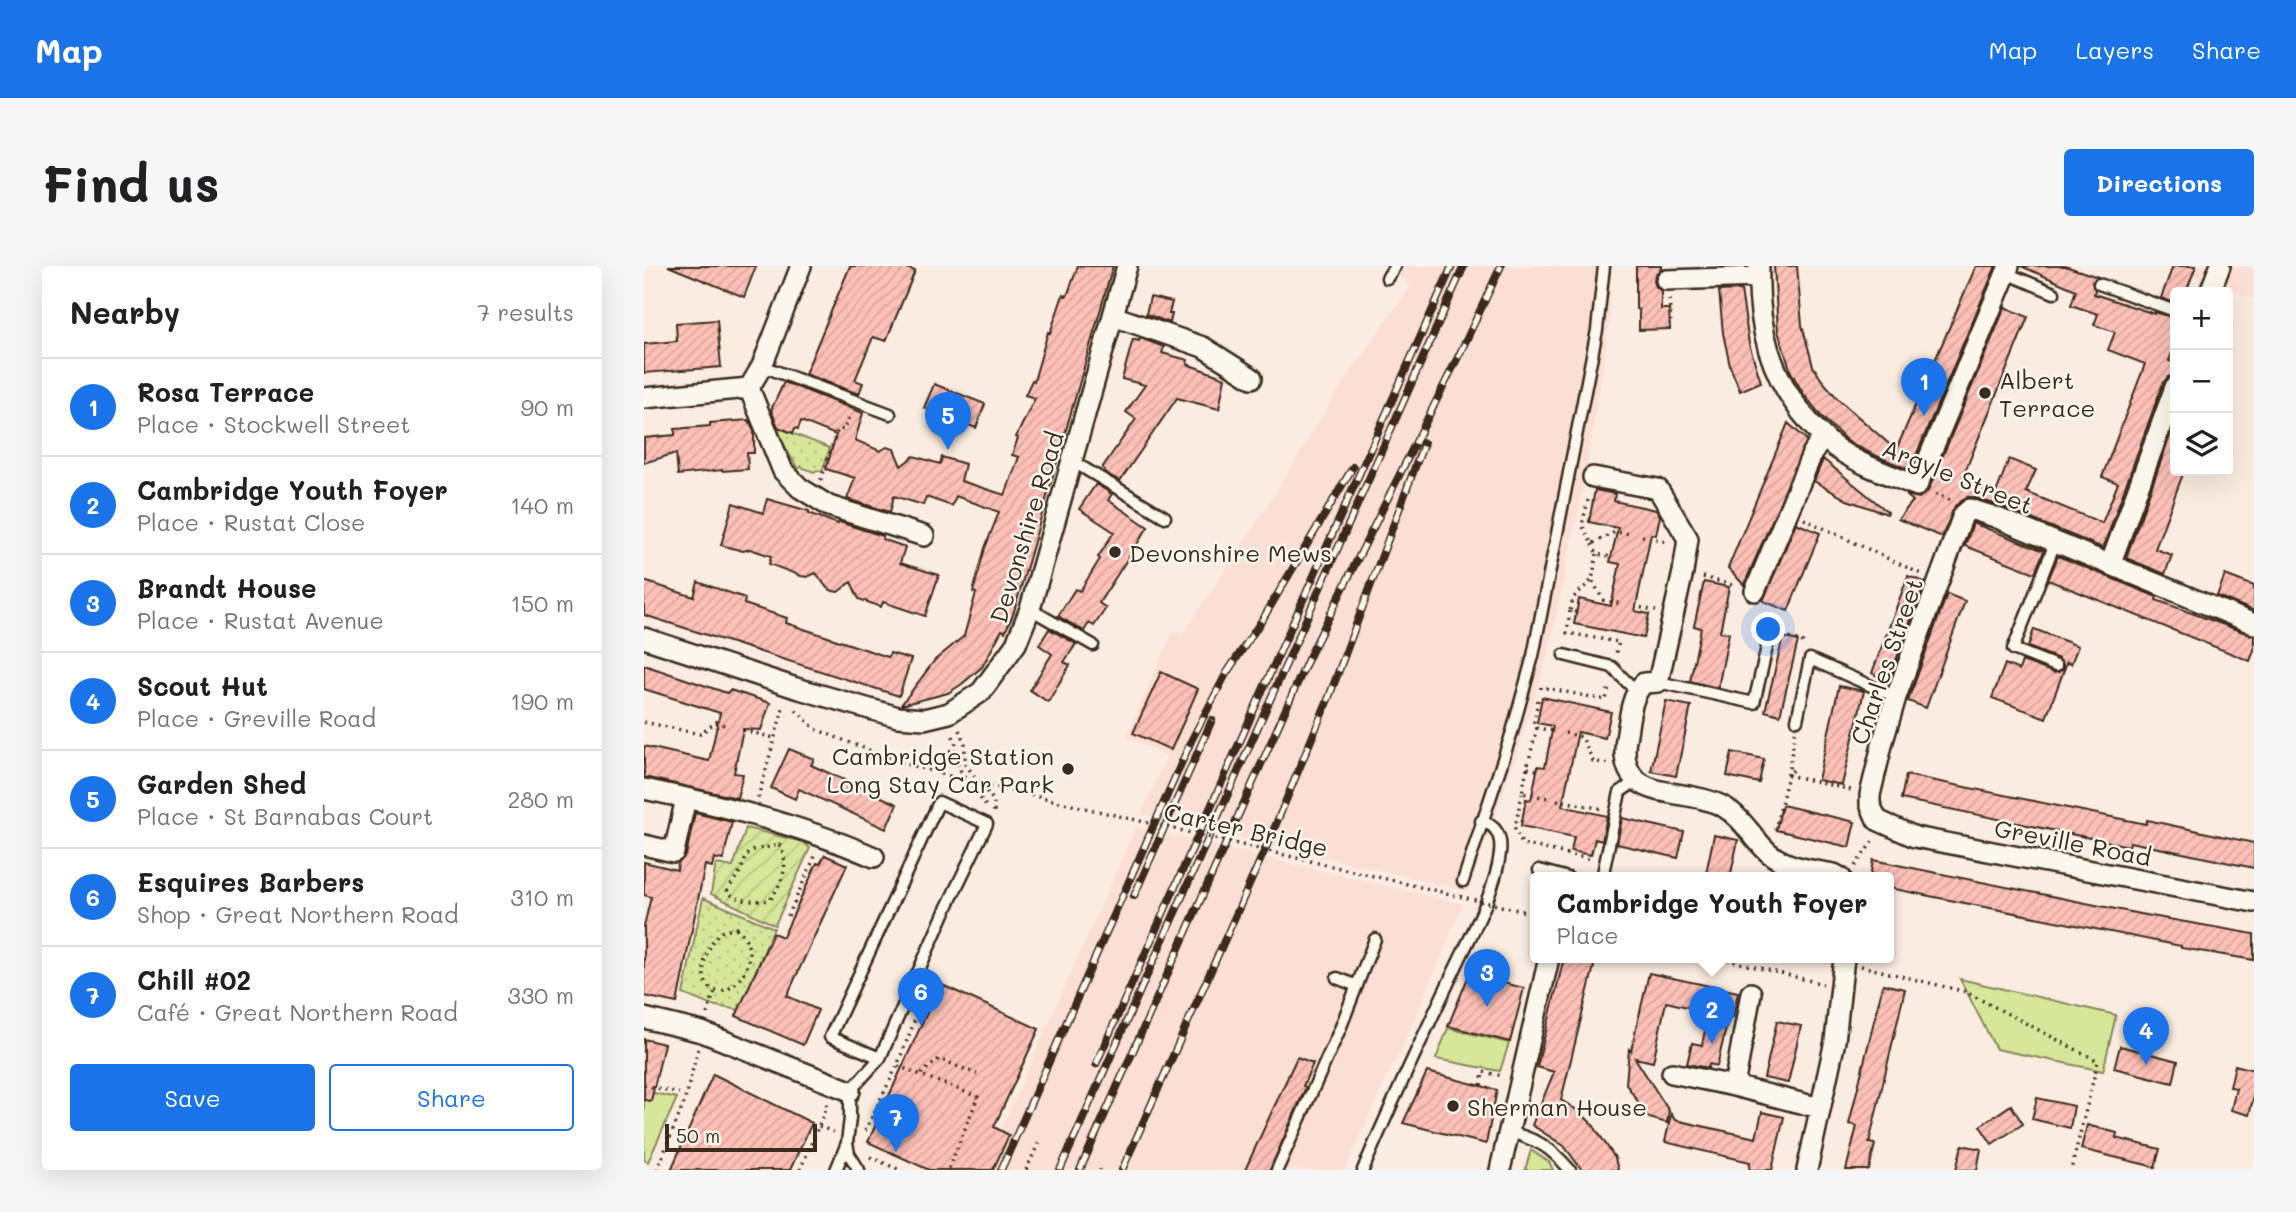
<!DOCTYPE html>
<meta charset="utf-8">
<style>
body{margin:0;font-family:Mali,sans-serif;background:#f6f6f6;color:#202124}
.controls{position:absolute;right:21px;top:21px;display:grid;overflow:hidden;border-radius:7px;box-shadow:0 7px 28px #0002}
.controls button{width:63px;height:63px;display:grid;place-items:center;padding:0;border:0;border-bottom:2px solid #e0e0e0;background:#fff;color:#202124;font:35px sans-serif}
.scale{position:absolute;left:21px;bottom:18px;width:152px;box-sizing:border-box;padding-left:7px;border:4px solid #3b2a1e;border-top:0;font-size:19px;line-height:24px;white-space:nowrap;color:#3b2a1e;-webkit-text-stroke:5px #fbf7ec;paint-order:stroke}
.you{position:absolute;left:1125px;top:364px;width:24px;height:24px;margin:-18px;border:5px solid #fff;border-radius:50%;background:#1a73e8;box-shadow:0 0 0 10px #1a73e833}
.badge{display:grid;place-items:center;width:46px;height:46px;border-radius:50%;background:#1a73e8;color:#fff;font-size:23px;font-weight:700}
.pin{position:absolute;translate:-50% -58px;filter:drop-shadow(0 2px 4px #0008)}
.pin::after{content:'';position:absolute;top:37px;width:24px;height:21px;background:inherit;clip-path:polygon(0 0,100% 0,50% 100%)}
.popup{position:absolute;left:886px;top:606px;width:364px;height:91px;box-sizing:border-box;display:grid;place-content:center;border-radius:7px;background:#fff;filter:drop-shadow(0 2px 5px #0005);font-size:23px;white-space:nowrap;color:#757577}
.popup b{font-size:26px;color:#202124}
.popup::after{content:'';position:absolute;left:50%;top:100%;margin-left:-14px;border:14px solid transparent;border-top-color:#fff}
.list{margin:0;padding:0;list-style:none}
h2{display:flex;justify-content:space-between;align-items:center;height:91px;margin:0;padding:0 28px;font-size:30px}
h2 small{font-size:23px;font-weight:400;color:#757577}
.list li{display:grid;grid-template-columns:46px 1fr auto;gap:21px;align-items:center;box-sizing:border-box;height:98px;padding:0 28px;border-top:2px solid #e0e0e0}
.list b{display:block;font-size:26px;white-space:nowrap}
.list p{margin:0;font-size:23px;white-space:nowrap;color:#757577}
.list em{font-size:23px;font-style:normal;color:#757577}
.actions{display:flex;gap:14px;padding:21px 28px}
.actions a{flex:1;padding:16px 0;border:2px solid #1a73e8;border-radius:7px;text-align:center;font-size:24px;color:#1a73e8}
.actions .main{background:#1a73e8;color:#fff}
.icon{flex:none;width:38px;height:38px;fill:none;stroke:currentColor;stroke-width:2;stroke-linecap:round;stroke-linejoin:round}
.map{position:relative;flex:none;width:1610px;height:904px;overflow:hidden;border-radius:7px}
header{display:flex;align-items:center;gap:42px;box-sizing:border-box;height:98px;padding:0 35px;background:#1a73e8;color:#fff}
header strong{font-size:33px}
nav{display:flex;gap:38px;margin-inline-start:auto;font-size:24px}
.intro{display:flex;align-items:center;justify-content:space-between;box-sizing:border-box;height:168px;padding:0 42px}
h1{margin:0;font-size:49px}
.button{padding:18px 32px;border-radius:7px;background:#1a73e8;color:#fff;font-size:24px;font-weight:700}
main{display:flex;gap:42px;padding:0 42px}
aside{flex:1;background:#fff;border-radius:7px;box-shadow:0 7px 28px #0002}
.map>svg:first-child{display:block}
</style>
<header>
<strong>Map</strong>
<nav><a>Map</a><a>Layers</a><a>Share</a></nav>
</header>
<div class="intro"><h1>Find us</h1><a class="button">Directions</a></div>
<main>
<aside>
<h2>Nearby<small>7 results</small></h2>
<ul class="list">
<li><span class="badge">1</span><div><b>Rosa Terrace</b><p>Place · Stockwell Street</p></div><em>90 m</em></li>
<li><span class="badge">2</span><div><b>Cambridge Youth Foyer</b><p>Place · Rustat Close</p></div><em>140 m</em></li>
<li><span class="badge">3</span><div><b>Brandt House</b><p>Place · Rustat Avenue</p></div><em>150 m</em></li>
<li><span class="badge">4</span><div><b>Scout Hut</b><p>Place · Greville Road</p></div><em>190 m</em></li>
<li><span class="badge">5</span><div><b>Garden Shed</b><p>Place · St Barnabas Court</p></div><em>280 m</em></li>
<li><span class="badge">6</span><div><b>Esquires Barbers</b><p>Shop · Great Northern Road</p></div><em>310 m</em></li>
<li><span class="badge">7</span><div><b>Chill #02</b><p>Café · Great Northern Road</p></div><em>330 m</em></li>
</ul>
<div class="actions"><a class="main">Save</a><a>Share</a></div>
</aside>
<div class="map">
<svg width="1610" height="904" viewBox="0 0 1610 904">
<defs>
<pattern id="park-dots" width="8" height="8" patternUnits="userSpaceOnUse" patternTransform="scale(1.75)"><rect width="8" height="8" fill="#d6e79a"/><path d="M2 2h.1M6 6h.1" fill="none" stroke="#b9c684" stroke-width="1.8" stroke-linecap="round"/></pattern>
<pattern id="garden-furrows" width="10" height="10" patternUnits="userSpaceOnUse" patternTransform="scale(1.75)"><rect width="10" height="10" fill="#d6e79a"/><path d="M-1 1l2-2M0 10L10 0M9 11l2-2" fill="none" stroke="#b9c684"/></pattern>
<pattern id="building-hatch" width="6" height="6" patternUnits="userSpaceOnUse" patternTransform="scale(1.75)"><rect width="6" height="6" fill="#fcc0b7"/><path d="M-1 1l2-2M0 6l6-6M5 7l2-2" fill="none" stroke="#d9a59d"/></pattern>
</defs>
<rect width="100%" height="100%" fill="#fbece1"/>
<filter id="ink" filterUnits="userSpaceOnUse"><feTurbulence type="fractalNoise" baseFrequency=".0143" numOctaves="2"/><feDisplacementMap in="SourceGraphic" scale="14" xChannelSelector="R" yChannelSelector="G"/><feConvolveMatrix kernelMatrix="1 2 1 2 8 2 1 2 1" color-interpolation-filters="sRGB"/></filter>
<g filter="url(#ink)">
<!-- built -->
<path fill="#fbdfd4" d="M743,0H969L966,18V54L942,207L904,388L872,491L824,625L497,548L523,490L482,471L529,365L538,369L626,236L693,126L766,20Z
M1525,0H1610V33Z
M492,561L819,638L756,787L744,808L701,904H339Z"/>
<!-- grass -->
<path fill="#d6e79a" stroke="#88885c" stroke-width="2" d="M1316,713L1472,749L1459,805L1352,783Z
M804,762L865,777L856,805L792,793Z
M0,825L33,832L4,896L0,894Z
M887,884L905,896L909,904H881Z"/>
<!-- park -->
<path fill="url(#park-dots)" stroke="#88885c" stroke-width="2" d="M132,161L186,182L178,206L173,204L170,206L157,201L154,203L141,181L127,165Z
M59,632L130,662L95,744L66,739L39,728Z"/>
<!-- garden -->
<path fill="url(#garden-furrows)" stroke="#88885c" stroke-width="2" d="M102,562L159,576L166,582L131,659L67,628L72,598L89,601Z"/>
<!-- building -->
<path fill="url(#building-hatch)" stroke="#3b2a1e" stroke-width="2" d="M24,0H112L100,31Z
M206,0H257L271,5L242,75L229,71L211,114L219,117L215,128L161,108Z
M434,0H469L369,349L361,366L358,364L338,401L318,418L304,427L257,439L291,394L320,370L332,327L329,326L341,282L355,246L312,230L308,240L282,231L279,239L250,230L246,246L203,233L211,212L182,203L192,169L157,155L154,163L151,162L149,167L134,161L127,144L140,116L219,147L211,174L236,185L243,181L250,183L257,200L270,190L296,198L298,191L321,198L317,215L361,229L375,191L368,189L374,172L372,171L391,132L381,129L388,114L390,115L404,66L406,67L419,29L423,30Z
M992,0H1017V3L1011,9L1010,15L1012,21L1017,25V43H1025L1026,63L995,64V44L992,43Z
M1130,0H1153L1158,59L1169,100L1177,113L1194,133L1252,184L1332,0H1352L1266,204L1228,188L1203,175L1178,151L1159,127L1147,106L1134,65Z
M1377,0H1421L1454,11L1448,16L1451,24L1450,28L1511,48V46L1531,52V79L1525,95L1531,96V109L1524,111L1519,117L1459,282L1356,240L1329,231H1323L1311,240L1298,271L1254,253L1269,235L1262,229L1275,232L1284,225L1361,41L1384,51L1318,213L1352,227L1365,193L1392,204L1382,226L1458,257L1474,217L1458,211L1501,98L1464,84L1471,66L1450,59L1454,48L1427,39L1432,24Z
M1529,0H1552L1542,26H1531V37L1517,32Z
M1097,24L1105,78L1117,116L1096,125L1086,100L1079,67L1075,25Z
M506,31L528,36L525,48H528L526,57L502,48Z
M73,54L77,101L0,107V78L33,75L32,57Z
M496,72L520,81L518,87L544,94L543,98L581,112L575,143L533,132L476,215L460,206L461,204L458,202L492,153L482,146L501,119L478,113L489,73L495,75Z
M290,118L341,138L332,162L280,142Z
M105,154L110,165V187H103L104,203L78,205V204L34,209L32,187L0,197V172L31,169V163L66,160V157Z
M1531,156V205H1540L1511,283L1528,289L1521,308L1482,292Z
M1144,157L1163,174L1100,319L1084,302Z
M1179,193L1244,246L1243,248L1203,234L1170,215Z
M452,218L468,228L464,234L504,261L455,337L462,342L450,360L445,357L440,365L414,350L431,323L436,325L456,293L454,291L470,266L435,243Z
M951,224L971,228L970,235L1012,244L1016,250L1012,269L1007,268L991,345L1005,348L1000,372L930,358L935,333L967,340L976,298L966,296L974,262L945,256Z
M123,233L165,245V247L194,258L195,256L239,270L238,273L261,281L256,297L295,309L281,350L239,336L237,341L215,333L207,316L194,326L189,325L183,322L172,307L163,311L157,310L125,298L127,290L106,283L99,285L77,279L89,237L119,247Z
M1152,257L1176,267L1144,345L1119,335Z
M1329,257L1400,285L1391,307L1321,280Z
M1414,290L1513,331L1512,334L1610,370V384L1606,395L1404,314Z
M1581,309L1610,320V345L1573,330Z
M1264,310L1281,316L1244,416L1228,407Z
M0,315L50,331L54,316L101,332L100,338L143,352L142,357L244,391L246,387L267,393L255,430L0,349Z
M1060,316L1085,321L1076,366L1085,367L1074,422L1046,415L1057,362L1050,360Z
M1303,328L1321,335L1282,442L1264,435Z
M405,363L432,378L420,396L426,399L404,436L386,424L408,388L395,379Z
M1390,363L1434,380L1427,398L1423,396L1402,452L1348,432L1361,398L1375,404L1378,395L1410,407L1419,403V398L1415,393L1384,381Z
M1139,371L1154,375L1136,449L1121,445Z
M0,399L83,427L86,424L126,437L117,464L99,463L90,507L99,508L93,532L0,511V480L65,495L76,447L0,423Z
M517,406L554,423L527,484L489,467Z
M1195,420L1220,425L1198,519L1174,514Z
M898,431L967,446L961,472L934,466L918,540L963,550L958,575L951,573L947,589L927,585L930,571L877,560L882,533L887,534L894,500L901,501L909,460L893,457Z
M1022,435L1047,440L1032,510L1007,505Z
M145,483L170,493L167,499L253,538L242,563L155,523L151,533L127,522Z
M1088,486L1120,493L1115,517L1083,510Z
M1262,509L1502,558L1503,554L1610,577V602L1486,576L1485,580L1257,533Z
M1138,539L1211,556L1205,581L1132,564Z
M51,547L88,556L79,594L70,592L68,601L61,599L33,737L0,730V660L7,631L0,629V596L33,604L34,597L42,589Z
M978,552L1040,566L1034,592L973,578Z
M1070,569L1094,574L1086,612H1061Z
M181,589L203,599L143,730L174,744L159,779L92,750L129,667L139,671L173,597L176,598Z
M1229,594L1496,648L1610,668V694L1537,682V680L1245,622V612H1226Z
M920,692H952L917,834L936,846L949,859L971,892L974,904H938L920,880L888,859L910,806L893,801Z
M1005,707L1094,726L1089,751L1085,750L1073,800L1065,798L1064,802L1043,798L1048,777L1058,779L1065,746L1022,736L1009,796L991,792L1025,845L1023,857L1005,852L982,818L985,783L987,785Z
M825,709L880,722L866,776L804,760Z
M296,718L395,763L350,861L365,869L349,904H285L224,876Z
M1239,718L1261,723L1225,877L1231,878L1225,904H1202L1213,860L1205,858Z
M1133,755L1157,760L1144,817L1120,812Z
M0,773L20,778L7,835L0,834Z
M1476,780L1534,795L1529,817L1470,802Z
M653,791L669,797L659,820L662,821L626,904H601Z
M1591,799L1610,804V829L1605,849L1587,844L1592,822L1586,821Z
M783,806L853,824L842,878L759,857Z
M69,808L168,857L146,904H27Z
M1393,832L1430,840L1426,862L1388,853Z
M1367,839L1379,858L1348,878L1336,860Z
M1118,846L1140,851L1128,904H1105L1106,896L1021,876L1027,848L1031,854L1112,872Z
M1443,859L1473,867L1472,872L1516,883L1511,901L1437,883Z
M1318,879L1337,883L1333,904H1312Z"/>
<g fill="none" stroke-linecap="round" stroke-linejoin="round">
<defs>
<path id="lane" d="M1362,7L1410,27
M743,12L751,0
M1455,18L1531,45
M118,100L246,148
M428,195L521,251
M1411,277L1369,383L1412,400
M386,343L449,379
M920,389L968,401L992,425
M1014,416L1110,437L1126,368
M1153,454L1166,393L1252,431
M895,604L924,612
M958,612L976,526L992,515
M819,615L868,466L889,390L953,64L960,0
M693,712L713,720
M866,866C896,875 906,881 926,904
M203,877L206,852V825L236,792L302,643L343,558L295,536L186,771L236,792
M192,904L203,877L205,888L215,904
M633,904L696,763L731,673
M719,904C748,835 780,768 812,701C828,667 852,624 856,587C858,571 853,559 837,555"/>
<path id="street" d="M1115,0C1113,61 1126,112 1167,158C1176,168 1184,177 1195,184C1219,200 1246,209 1273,220L1365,0
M1022,14L1115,11
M1566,26L1576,0
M469,50L559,81L608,112
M105,122L139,205L156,222L185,240L280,270
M0,132L105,122L118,100L157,0
M949,211L1014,223L1044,273L1039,306L1014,416L1000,417C987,430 986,449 983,467C968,541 1038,518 1080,541C1099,552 1109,573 1125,587C1143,602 1168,604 1190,608L1197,612
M1466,299L1531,121
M1111,325L1168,188L1179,171
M1610,358L1351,251L1326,243L1319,249L1252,431L1239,475L1226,529V538L1233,554L1271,571L1610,636
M0,372L152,422L254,451L280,453L305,447L337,426L372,378L386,343L483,0
M0,523L42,532
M0,579L30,586L42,532C108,547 168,564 230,591
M0,752L58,766L206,825
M1028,807L1090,820L1176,842
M1090,820L1107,727
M856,904L905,692
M1163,904L1191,775L1200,692"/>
</defs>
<!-- lane casing -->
<use href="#lane" stroke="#3b2a1e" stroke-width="15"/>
<!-- street casing -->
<use href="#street" stroke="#3b2a1e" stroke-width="24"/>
<!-- path -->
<path stroke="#3b2a1e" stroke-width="3.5" stroke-dasharray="2 5" stroke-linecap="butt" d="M1025,33L1027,55
M177,214L192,168L195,163L200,164L206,148
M1291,228L1306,234
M944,234L938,259L948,278L971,266L987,268
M1160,253L1277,308
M998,270L1023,276
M948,278L953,288L967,291
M953,288L948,314L959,334L978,338
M1059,311L1092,320
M990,340L1012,345
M926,345L923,367L975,376L972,388
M932,346L926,345L929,332L948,314
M1138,371L1158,375L1161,381
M897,423V421L962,434L965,420
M894,434L890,456L893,462L911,465
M152,444L171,463L253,495L305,510
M0,456L56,468L72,456L83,460
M893,462L883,502L893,504
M99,464L130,472
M315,464L321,478V498L350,535V546
M921,467L938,471L949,495L965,498
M309,470L312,479L314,501L342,540
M883,502L878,527L904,532
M1149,504L1144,509L1151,466
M295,508L302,484L319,487
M878,527L871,562L878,578L947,593
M114,532L140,438
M913,534L959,543
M1131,564L1144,509L1207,524
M135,579C147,597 138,617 126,634C112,636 92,636 83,625L96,606L103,589L110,584L135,579L136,577
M1211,600L1231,572
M144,650L172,588
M92,662C122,684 94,732 70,724C50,716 63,676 76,667C80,664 87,664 92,662Z
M1076,692L1179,718
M1217,700L1322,726L1454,795L1427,904
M63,748L71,724
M254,800L334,831L304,904
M277,808L295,793L333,808
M0,819L35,827
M837,819L839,806L859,810
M175,860L189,866
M221,865L253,800L272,751
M226,891L256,904
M13,904L40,837L54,783
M156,904L183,840L182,834
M382,904L395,876
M456,904V903"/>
<!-- lane -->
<use href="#lane" stroke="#fbf7ec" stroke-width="10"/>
<!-- street -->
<use href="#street" stroke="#fbf7ec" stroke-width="19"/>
<defs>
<path id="rail" d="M490,630L568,454
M452,798L808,0
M357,904L548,473L582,408L620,351L709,201
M416,904L820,0
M436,904L665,391L818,83L857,0
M478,904L627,570L685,431L780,177"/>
</defs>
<!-- rail casing -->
<use href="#rail" stroke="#3b2a1e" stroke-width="8"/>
<!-- rail -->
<use href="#rail" stroke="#fbf7ec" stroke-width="5" stroke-dasharray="16" stroke-linecap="butt"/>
<!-- path-bridge -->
<path stroke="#3b2a1e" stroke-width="3.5" stroke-dasharray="2 5" stroke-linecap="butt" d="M305,510L891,648"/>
</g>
</g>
<!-- markers -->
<g fill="#3b2a1e" stroke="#fbf7ec" stroke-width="2.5">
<circle cx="1341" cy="127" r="7"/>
<circle cx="471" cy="286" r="7"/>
<circle cx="424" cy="503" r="7"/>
<circle cx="809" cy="840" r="7"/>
</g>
<g text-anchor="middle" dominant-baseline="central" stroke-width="5" stroke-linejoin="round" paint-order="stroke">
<!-- poi labels -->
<g font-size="24" fill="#3b2a1e" stroke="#fbf7ec" text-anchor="start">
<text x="1355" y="113">Albert<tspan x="1355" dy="28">Terrace</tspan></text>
<text x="485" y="286">Devonshire Mews</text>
<text x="410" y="489" text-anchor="end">Cambridge Station<tspan x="410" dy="28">Long Stay Car Park</tspan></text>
<text x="823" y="840">Sherman House</text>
</g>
<!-- street labels -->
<g font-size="24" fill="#3b2a1e" stroke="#fbf7ec">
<text transform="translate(1314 210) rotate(22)">Argyle Street</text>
<text transform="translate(382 261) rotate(-73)">Devonshire Road</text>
<text transform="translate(1242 395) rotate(-71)">Charles Street</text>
<text transform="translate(602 563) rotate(13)">Carter Bridge</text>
<text transform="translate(1429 576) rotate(11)">Greville Road</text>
</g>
</g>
</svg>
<div class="controls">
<button>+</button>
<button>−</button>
<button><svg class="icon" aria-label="layers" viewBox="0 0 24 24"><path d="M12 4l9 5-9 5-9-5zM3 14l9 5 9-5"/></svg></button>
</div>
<div class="scale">50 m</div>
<div class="you"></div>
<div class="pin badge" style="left:1280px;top:150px">1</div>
<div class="pin badge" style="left:1068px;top:778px">2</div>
<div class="popup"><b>Cambridge Youth Foyer</b>Place</div>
<div class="pin badge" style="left:843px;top:741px">3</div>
<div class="pin badge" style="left:1502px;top:799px">4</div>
<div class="pin badge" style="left:304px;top:184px">5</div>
<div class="pin badge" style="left:277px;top:760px">6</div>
<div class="pin badge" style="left:252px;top:886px">7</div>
</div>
</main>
